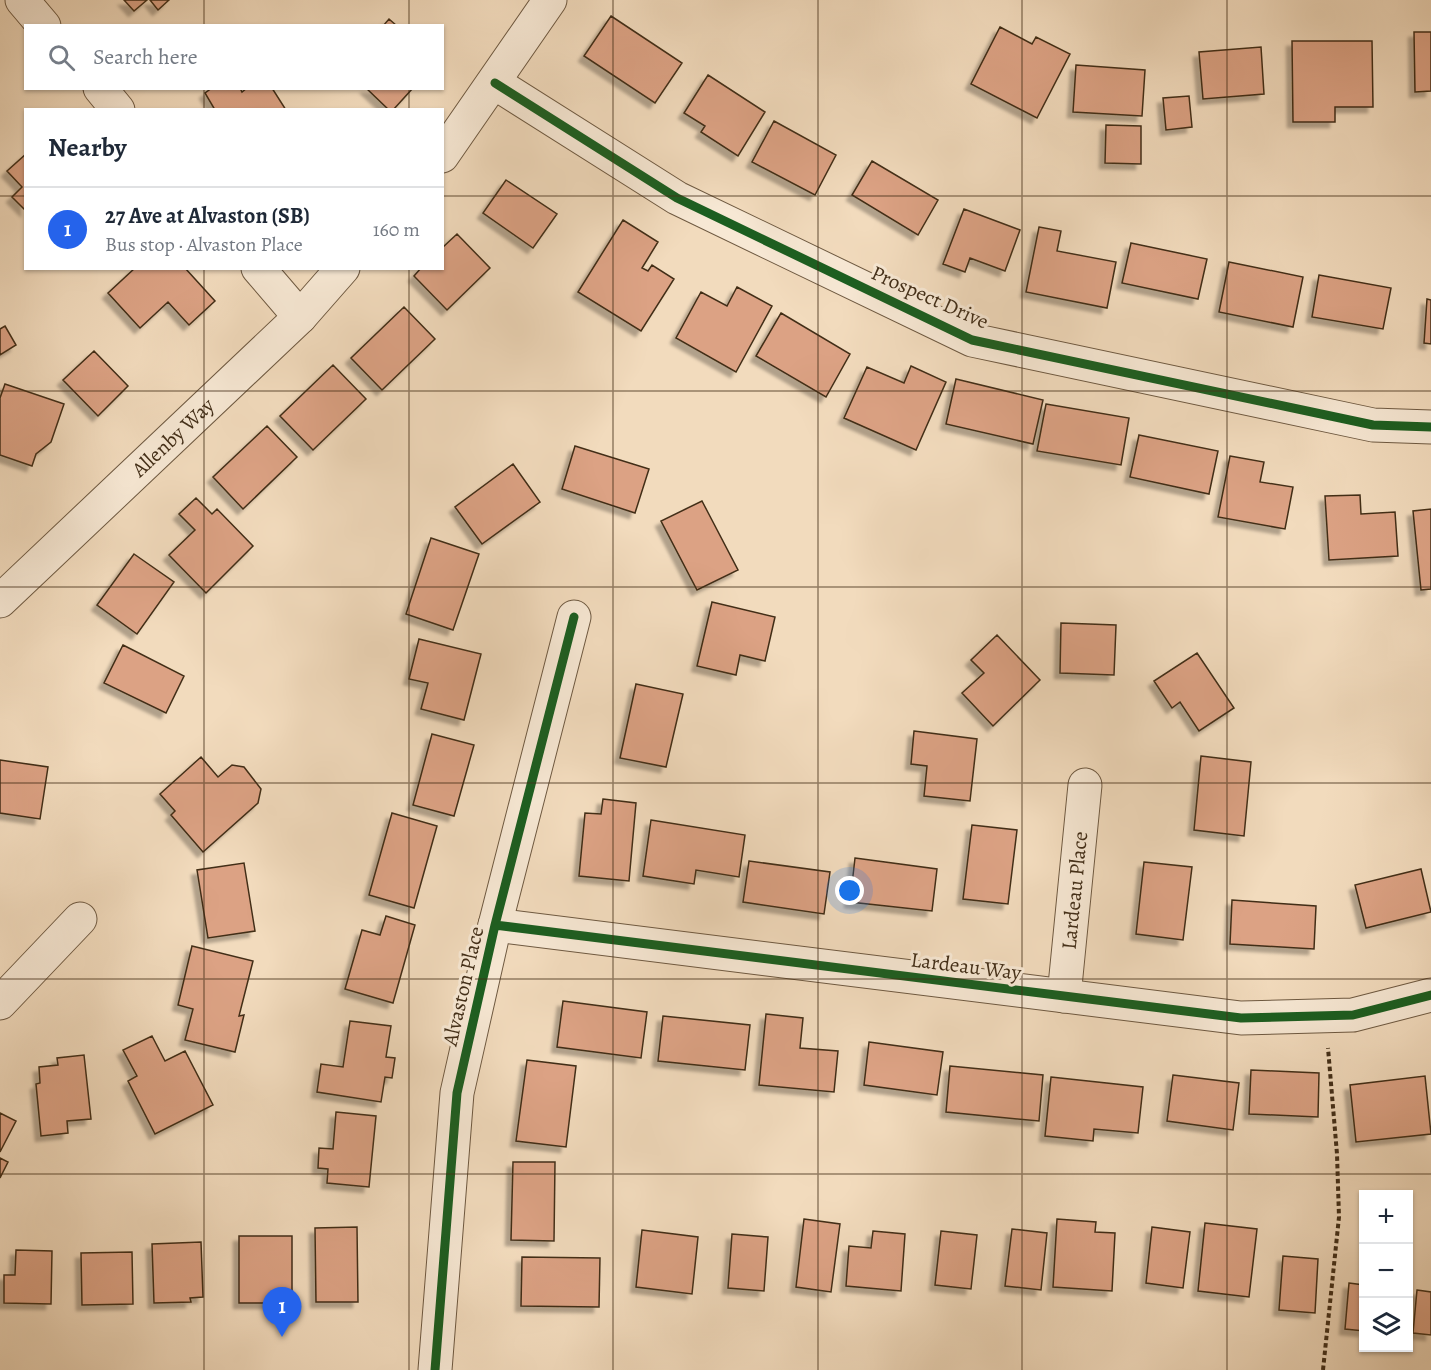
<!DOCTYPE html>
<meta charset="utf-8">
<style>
body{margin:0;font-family:Alegreya,serif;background:#f2f2f3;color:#1f2937}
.controls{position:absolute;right:18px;bottom:18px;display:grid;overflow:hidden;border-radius:0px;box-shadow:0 2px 4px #0004}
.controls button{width:54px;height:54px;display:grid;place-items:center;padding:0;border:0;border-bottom:2px solid #e0e1e3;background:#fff;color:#1f2937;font:30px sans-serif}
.you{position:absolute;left:850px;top:891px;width:21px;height:21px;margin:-15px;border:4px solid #fff;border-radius:50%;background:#1a73e8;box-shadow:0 0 0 9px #1a73e833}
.badge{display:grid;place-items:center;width:39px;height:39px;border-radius:50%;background:#2563eb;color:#fff;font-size:20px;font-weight:700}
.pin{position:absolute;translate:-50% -50px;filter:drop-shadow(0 2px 3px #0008)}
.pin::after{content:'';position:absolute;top:32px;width:21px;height:18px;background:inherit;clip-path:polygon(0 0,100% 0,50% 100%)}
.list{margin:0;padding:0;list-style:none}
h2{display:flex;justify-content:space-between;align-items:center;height:78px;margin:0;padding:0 24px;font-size:26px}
h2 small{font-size:20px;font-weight:400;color:#747a83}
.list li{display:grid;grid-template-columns:39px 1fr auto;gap:18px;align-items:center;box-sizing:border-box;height:84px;padding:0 24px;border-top:2px solid #e0e1e3}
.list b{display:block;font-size:22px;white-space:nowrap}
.list p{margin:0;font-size:20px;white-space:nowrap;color:#747a83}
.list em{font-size:20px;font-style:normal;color:#747a83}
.icon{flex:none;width:33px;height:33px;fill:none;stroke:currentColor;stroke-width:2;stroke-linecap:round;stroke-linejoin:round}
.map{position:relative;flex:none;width:1431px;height:1370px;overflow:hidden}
.search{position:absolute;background:#fff;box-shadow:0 2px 4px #0004;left:24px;top:24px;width:420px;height:66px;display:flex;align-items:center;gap:15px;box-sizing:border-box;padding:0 21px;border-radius:0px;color:#747a83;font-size:22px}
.panel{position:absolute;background:#fff;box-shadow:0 2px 4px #0004;left:24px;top:108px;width:420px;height:162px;border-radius:0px}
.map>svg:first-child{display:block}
</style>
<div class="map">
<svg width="1431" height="1370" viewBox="0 0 1431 1370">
<defs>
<filter id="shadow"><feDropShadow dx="-5.5" dy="5.5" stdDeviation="1.5" flood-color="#0004"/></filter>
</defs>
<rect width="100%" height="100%" fill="#f2dbbd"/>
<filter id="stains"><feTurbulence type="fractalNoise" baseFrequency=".00333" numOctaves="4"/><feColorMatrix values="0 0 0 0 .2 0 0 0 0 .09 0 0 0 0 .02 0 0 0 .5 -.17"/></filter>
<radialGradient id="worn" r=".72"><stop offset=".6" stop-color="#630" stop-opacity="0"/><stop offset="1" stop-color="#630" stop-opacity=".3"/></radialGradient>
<!-- building -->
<path fill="#dca284" stroke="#422e18" stroke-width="1.5" filter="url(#shadow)" d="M124,0H147L134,11Z
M150,0H169L158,10Z
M611,16L682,63L655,103L584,56Z
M389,19L397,26H383Z
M1000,27L1032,44L1036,37L1070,54L1037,118L971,84Z
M1414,32H1431V91L1415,92Z
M1292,41H1372L1373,107H1335V122H1293Z
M1261,47L1264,94L1203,99L1199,52Z
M1076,65L1145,70L1142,116L1073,112Z
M708,75L765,112L738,156L701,132L705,126L684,113Z
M212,88H240L242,92L247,88H272L286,110H215L205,93Z
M366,88H413L393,110H389Z
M1189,96L1192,127L1166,130L1163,98Z
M774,121L836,155L815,195L752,162Z
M1106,125L1141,126V164L1105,163Z
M26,154V211L12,197L22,187L7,171Z
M872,161L938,200L918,235L852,195Z
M506,180L557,214L533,248L483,213Z
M964,209L1020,230L1005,271L970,258L965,272L943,264Z
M623,220L658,242L642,268L648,271L652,265L674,279L641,331L578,292Z
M1039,227L1061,231L1057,251L1116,262L1107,308L1026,292Z
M457,234L490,268L447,310L414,276L421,268H442V248Z
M1131,243L1207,259L1198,299L1122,283Z
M1229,262L1303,277L1293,327L1219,312Z
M135,268H185L215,301L189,325L168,302L140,328L108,293Z
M1319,275L1391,288L1383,329L1312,317Z
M737,287L772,306L736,372L676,338L701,292L727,306Z
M1427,299L1431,300V344L1424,343Z
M404,307L435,339L382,390L351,358Z
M781,313L850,354L826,397L756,356Z
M5,326L16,345L0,355V329Z
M94,351L128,386L98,416L63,380Z
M333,365L366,399L313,450L280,416Z
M911,366L946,382L916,450L844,418L867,367L904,383Z
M956,379L1043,400L1033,444L946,424Z
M5,384L64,404L51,442L36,454L32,466L0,455V398Z
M1046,404L1129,418L1121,465L1037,451Z
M267,426L297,457L243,509L213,477Z
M1139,435L1218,451L1209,494L1130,477Z
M575,446L649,469L635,513L562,489Z
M1230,456L1264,462L1260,482L1293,487L1285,529L1218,517Z
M513,464L540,502L482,544L455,507Z
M1360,495L1361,514L1395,512L1398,556L1329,560L1325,496Z
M196,498L212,514L217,509L253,546L206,593L169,555L195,530L179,514Z
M702,501L738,570L697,590L661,521Z
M1431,509V589L1421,590L1413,511Z
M431,538L479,554L453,630L406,614Z
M134,554L174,582L137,634L97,605Z
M712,602L775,617L765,661L740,655L736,675L697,666Z
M1061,623L1116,625L1114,675L1060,673Z
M997,635L1040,680L993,726L962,693L984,673L971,660Z
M419,639L481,654L464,720L421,709L428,683L409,679Z
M123,645L184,676L166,713L104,683Z
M1197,653L1234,708L1199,731L1180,702L1172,708L1154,681Z
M636,684L683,694L666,767L620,758Z
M914,731L977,739L970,801L924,796L927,766L911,764Z
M432,734L474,745L454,816L413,805Z
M1201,756L1251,762L1244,836L1194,830Z
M201,757L218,777L232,765L244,767L261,789L258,803L203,852L171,815L175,811L160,794Z
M0,760L48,767L40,819L0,813Z
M603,799L636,803L629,881L579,876L585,813L601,814Z
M392,813L437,826L414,908L369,895Z
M651,820L745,835L739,877L696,870L694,884L643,876Z
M972,825L1017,830L1008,904L963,899Z
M855,858L937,869L932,911L850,902Z
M749,861L830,872L824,914L743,902Z
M1144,862L1192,867L1183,940L1136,934Z
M244,863L255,931L208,938L197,870Z
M1421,869L1431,912L1366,928L1355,885Z
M1232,900L1316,906L1314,949L1230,944Z
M386,916L415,925L393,1003L345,989L362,930L380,935Z
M192,946L253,961L239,1016L244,1015L235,1052L185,1040L193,1009L178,1005Z
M563,1001L647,1012L641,1058L557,1047Z
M766,1014L803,1018L800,1048L838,1051L834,1092L759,1085Z
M663,1016L750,1025L745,1070L658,1061Z
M350,1021L391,1026L386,1057L395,1058L392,1078L385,1077L381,1102L317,1092L321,1064L343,1067Z
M152,1036L165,1061L185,1051L213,1105L155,1134L128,1081L137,1076L123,1050Z
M869,1042L943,1052L937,1095L864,1085Z
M84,1055L91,1119L67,1121L68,1133L41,1136L36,1084L40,1083L39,1067L58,1065L57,1058Z
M527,1060L576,1066L566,1147L516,1141Z
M950,1066L1043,1075L1039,1121L946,1112Z
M1251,1070L1319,1073L1318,1117L1249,1114Z
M1173,1075L1239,1083L1233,1130L1167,1121Z
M1425,1076L1431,1134L1356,1142L1350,1085Z
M1051,1077L1143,1087L1138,1133L1094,1129L1093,1141L1045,1136Z
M336,1112L376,1116L369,1187L327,1183L328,1169L318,1168L319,1148L333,1149Z
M0,1113L16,1121L0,1152Z
M0,1158L8,1162L0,1178Z
M513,1162H555L554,1241L511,1240Z
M804,1219L840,1224L831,1292L796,1287Z
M1057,1219L1096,1222L1095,1232L1115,1233L1112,1291L1053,1287Z
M1205,1223L1257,1229L1249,1297L1198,1291Z
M357,1227L358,1302H316L315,1228Z
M1152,1227L1190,1232L1183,1288L1146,1283Z
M1012,1229L1047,1233L1041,1290L1005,1286Z
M642,1230L698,1237L692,1294L636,1287Z
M873,1231L905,1234L901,1291L846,1286L849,1246L871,1248Z
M941,1231L977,1235L971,1289L935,1285Z
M732,1234L768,1237L764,1291L728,1288Z
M239,1236H292V1303H239Z
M201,1242L203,1297L190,1298L191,1302L154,1303L152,1244Z
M16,1250L52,1251L51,1304L4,1303V1275H15Z
M132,1252L133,1304L82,1305L81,1253Z
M1283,1256L1318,1259L1315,1313L1279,1310Z
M522,1257L600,1258L599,1307L521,1306Z
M1349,1283L1364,1285V1331L1345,1329Z
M1417,1290L1431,1292V1335L1413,1333Z"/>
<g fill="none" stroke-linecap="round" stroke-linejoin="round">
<defs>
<g id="minor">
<path d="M22,0L44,26"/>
<path d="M495,83L677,198L972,340L1373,425L1431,427"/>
<path d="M100,88L118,110"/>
<path d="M442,156L550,0"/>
<path d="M258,268L300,317"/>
<path id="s1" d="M0,601L300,317L343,268"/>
<path d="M495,925L1241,1018L1353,1015L1431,995"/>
<path id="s2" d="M1064,996L1085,785"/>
<path d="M0,1003L80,919"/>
<path d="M435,1370L457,1093L495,925L574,617"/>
</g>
</defs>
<!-- minor casing -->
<use href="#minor" stroke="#6e5941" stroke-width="35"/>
<!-- path -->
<path stroke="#422e18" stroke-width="4" stroke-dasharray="4.5 3" stroke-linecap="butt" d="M1323,1370L1339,1217L1337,1154L1328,1048"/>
<!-- minor -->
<use href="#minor" stroke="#f7e8d4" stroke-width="33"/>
<defs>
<path id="cycleway" d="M495,83L677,198L972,340L1373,425L1431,427
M495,925L1241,1018L1353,1015L1431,995
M435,1370L457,1093L495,925L574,617"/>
</defs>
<!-- cycleway casing -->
<use href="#cycleway" stroke="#f7e8d4" stroke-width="13"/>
<!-- cycleway -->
<use href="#cycleway" stroke="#1b5e20" stroke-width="9"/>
</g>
<!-- grid -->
<path fill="none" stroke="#422e18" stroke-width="1.5" stroke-opacity="0.55" d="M204,0V26M409,0V26M613,0V1370M818,0V1370M1022,0V1370M1227,0V1370M204,88V110M409,88V110M0,196H26M442,196H1431M204,268V1370M409,268V1370M0,391H1431M0,587H1431M0,783H1431M0,979H1431M0,1174H1431"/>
<g text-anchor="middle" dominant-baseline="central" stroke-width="6" stroke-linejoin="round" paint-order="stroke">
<!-- street labels -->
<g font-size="21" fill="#422e18" stroke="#f7e8d4">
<text transform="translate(930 297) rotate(24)">Prospect Drive</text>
<text stroke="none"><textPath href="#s1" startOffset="238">Allenby Way</textPath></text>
<text stroke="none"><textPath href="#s2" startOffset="106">Lardeau Place</textPath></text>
<text transform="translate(966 966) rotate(7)">Lardeau Way</text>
<text transform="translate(463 986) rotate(-77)">Alvaston Place</text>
</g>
</g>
<rect width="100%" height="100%" filter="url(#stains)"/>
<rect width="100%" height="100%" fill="url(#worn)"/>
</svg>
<div class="controls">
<button>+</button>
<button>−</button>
<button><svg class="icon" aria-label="layers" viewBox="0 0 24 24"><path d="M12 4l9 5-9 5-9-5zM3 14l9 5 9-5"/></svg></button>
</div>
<div class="you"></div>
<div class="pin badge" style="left:282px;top:1337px">1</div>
<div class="search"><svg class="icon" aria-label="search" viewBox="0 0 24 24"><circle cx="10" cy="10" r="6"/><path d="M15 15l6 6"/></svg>Search here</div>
<section class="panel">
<h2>Nearby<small></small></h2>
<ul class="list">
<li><span class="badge">1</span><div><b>27 Ave at Alvaston (SB)</b><p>Bus stop · Alvaston Place</p></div><em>160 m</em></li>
</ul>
</section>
</div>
